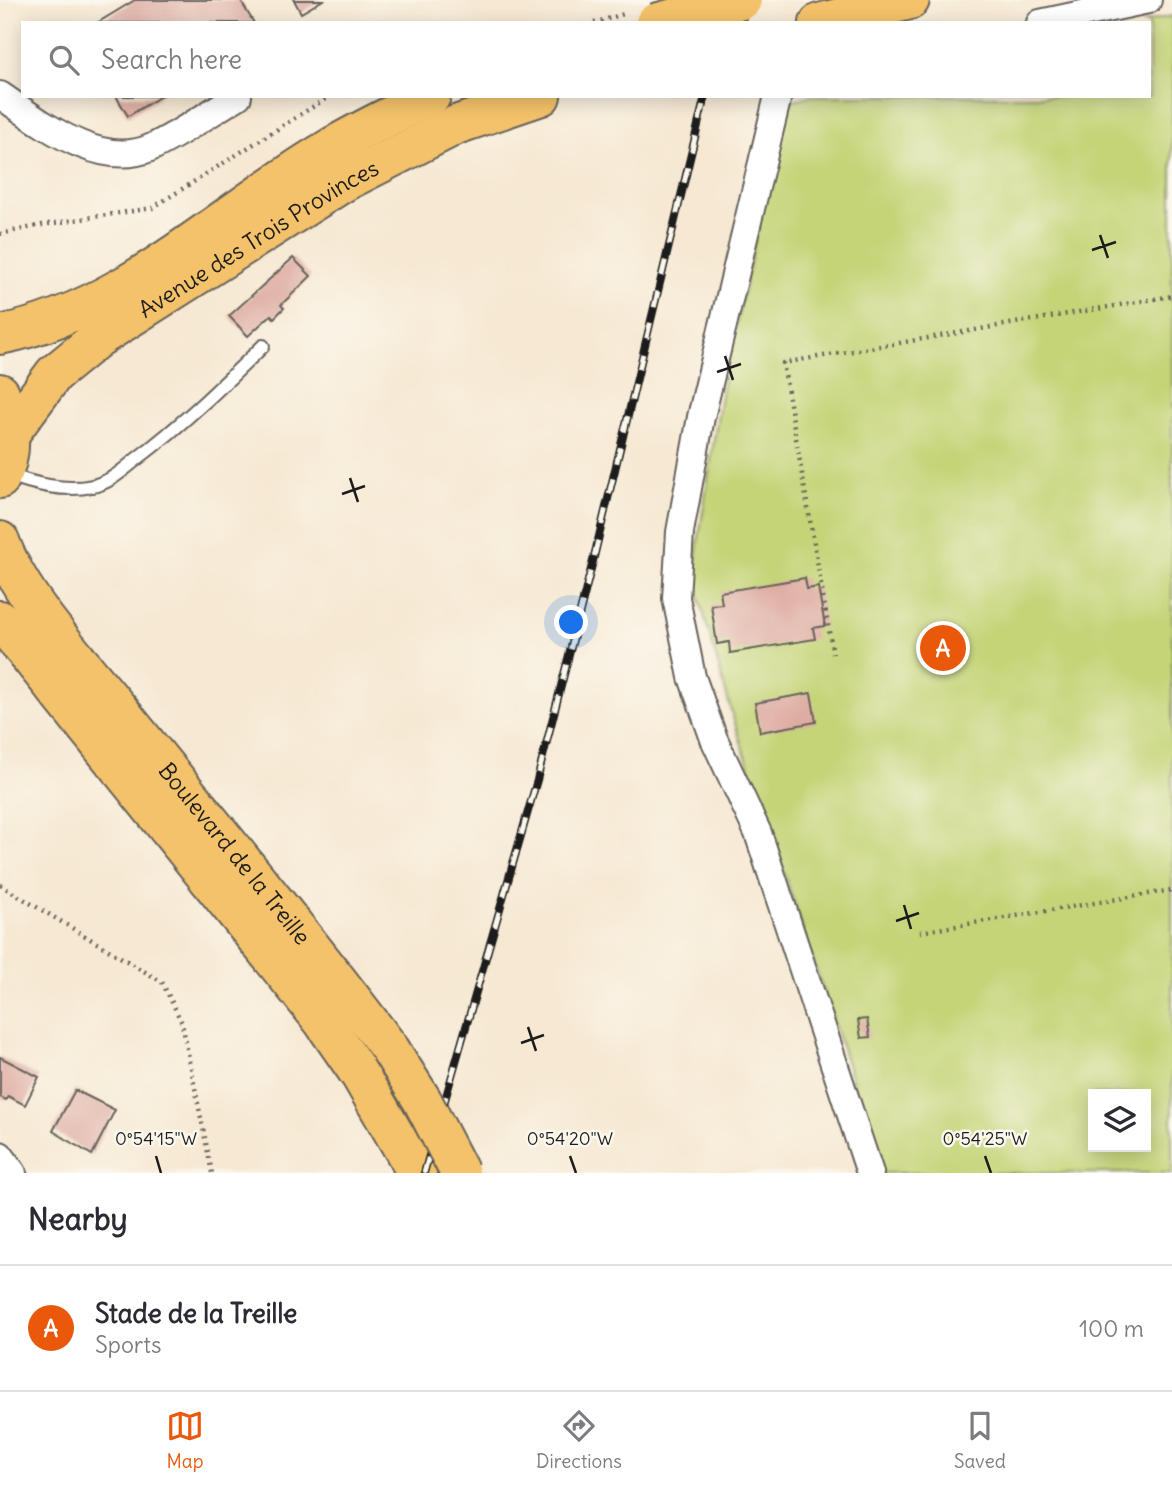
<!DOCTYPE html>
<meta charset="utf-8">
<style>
body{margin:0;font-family:Delius,sans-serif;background:#f7f7f7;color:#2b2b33}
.controls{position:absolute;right:21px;bottom:21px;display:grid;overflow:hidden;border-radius:0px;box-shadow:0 4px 18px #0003}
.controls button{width:63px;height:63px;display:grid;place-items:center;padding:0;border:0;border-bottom:2px solid #e1e1e2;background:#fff;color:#2b2b33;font:35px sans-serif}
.you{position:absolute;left:572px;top:623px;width:24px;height:24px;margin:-18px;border:5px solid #fff;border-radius:50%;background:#1a73e8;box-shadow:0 0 0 10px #1a73e833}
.badge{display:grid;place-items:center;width:46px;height:46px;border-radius:50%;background:#ea580c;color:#fff;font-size:23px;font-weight:700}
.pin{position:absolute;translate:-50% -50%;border:4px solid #fff;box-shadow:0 2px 7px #0006}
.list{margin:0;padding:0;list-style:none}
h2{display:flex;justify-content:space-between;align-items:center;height:91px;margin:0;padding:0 28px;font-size:30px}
h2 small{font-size:23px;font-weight:400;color:#7c7c81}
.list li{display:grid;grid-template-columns:46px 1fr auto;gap:21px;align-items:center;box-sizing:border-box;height:126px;padding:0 28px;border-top:2px solid #e1e1e2}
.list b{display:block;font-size:26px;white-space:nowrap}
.list p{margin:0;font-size:23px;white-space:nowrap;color:#7c7c81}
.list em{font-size:23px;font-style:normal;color:#7c7c81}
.icon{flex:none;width:38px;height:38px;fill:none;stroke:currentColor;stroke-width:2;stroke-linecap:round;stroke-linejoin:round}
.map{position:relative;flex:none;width:1172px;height:1173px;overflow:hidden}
.search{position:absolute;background:#fff;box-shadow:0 4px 18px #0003;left:21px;right:21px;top:21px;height:77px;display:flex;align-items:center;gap:18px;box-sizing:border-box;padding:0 24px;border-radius:0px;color:#7c7c81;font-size:26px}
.sheet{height:217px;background:#fff}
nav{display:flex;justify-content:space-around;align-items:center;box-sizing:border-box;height:98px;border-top:2px solid #e1e1e2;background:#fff;font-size:19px;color:#7c7c81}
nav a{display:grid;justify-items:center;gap:4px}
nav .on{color:#ea580c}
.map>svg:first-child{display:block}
</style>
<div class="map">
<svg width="1172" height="1173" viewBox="0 0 1172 1173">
<rect width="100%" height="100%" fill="#fbf7ec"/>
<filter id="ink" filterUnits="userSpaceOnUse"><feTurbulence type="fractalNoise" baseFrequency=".0143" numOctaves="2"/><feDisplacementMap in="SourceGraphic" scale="14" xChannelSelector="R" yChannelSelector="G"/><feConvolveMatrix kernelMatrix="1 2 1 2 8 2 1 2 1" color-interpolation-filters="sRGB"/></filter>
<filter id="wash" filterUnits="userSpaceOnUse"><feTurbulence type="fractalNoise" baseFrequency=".00686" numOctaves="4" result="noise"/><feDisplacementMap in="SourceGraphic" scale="28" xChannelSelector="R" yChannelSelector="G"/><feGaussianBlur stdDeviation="1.57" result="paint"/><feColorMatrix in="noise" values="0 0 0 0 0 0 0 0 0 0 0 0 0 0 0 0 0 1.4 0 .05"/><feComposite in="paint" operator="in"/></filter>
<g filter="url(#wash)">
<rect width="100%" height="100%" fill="#f6e8d2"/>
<!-- green -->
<path fill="#c4d477" stroke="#70784a" stroke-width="2" fill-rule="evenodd" d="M1172,16V1173H883L734,721L693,576L722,388L786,102L810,96H1149V23H1141ZM1093,1094H1146V1147H1093Z"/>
<g id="blocks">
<!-- building -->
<path fill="#deaca2" d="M135,0H240L254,23H97Z
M294,0H323L301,13Z
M116,96H161L128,116Z
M293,258L311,276L281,305L284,308L274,318L271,315L248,336L229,316Z
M805,578L807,589L818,587L825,626L813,628L815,639L730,653L729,642L717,644L711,605L722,604L720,592Z
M811,693L816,722L760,732L755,703Z
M867,1019L870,1037L861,1038L858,1020Z
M0,1057L39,1077L25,1105L8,1096L6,1100L0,1097Z
M75,1090L115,1110L92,1155L53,1131Z"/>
</g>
</g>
<g filter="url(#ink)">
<use href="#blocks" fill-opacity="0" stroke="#68635c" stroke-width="2"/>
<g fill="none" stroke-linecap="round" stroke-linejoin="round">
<defs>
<path id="service" d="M7,474C32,484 65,492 92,486C110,483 124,469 138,458C183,424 223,385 263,346"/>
<path id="minor" d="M1040,23L1148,0
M0,95C40,122 99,170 150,148C177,136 211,112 238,96
M778,96L701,417L680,532L676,598L692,677L714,739L758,833L870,1173
M0,1155L13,1173"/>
<g id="primary">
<path d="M819,23L910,0"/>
<path d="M0,335C127,309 219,214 327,150C360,130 396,113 431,96"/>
<path d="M0,393C11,420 14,453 0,479"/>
<path id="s1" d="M11,432L54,374L98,338L344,182L456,125L541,96"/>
<path id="s2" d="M0,541C20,599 85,667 125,717C214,827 305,936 390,1049"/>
<path d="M0,620L322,1020L360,1075L417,1173"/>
</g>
</defs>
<!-- service casing -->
<use href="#service" stroke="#68635c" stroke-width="16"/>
<!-- minor casing -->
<use href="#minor" stroke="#68635c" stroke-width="30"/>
<!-- primary casing -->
<use href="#primary" stroke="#68635c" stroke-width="42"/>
<!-- path -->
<path stroke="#68635c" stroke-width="4.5" stroke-dasharray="2 5" stroke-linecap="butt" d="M594,23L627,13
M0,234L42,225L152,208L330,96
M833,654L783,363L1172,296
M0,885L162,982L182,1023L212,1173
M920,932L1172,890"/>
<!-- service -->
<use href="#service" stroke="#fff" stroke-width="12"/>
<!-- minor -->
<use href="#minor" stroke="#fff" stroke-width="26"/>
<!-- primary -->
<use href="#primary" stroke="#f4c26a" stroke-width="38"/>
<defs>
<path id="rail" d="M722,23L728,0
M424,1173L537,780L593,561L705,96"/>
</defs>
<!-- rail casing -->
<use href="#rail" stroke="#1c1c1c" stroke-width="8"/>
<!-- rail -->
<use href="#rail" stroke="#fbf7ec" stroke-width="5" stroke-dasharray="16" stroke-linecap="butt"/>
<defs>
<path id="primary-bridge" d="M655,23L742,0
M390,1049L422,1100L460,1173"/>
</defs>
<!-- primary-bridge casing -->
<use href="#primary-bridge" stroke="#68635c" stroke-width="42" stroke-linecap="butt"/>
<!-- primary-bridge -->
<use href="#primary-bridge" stroke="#f4c26a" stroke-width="38"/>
</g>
</g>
<!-- ticks -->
<path fill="none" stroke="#1c1c1c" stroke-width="2.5" d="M1100,235L1108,258M1092,250L1116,242M725,356L733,380M717,372L741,364M350,478L358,502M342,494L365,486M904,905L911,929M896,921L919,913M528,1027L536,1051M521,1043L544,1035M156,1156L161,1173M570,1156L576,1173M985,1156L991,1173"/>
<g text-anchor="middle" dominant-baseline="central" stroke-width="5" stroke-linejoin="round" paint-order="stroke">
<!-- street labels -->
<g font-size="23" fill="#1c1c1c" stroke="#fbf7ec">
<text stroke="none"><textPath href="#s1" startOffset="318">Avenue des Trois Provinces</textPath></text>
<text stroke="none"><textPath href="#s2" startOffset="392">Boulevard de la Treille</textPath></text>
</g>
</g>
<g font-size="18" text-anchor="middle" fill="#1c1c1c" stroke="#fbf7ec" stroke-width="5" stroke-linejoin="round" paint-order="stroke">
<text x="156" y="1145">0°54'15"W</text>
<text x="570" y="1145">0°54'20"W</text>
<text x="985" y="1145">0°54'25"W</text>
</g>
</svg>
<div class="controls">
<button><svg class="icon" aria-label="layers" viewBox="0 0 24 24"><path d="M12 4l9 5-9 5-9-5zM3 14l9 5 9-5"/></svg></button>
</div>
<div class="you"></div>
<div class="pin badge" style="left:943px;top:648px">A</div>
<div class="search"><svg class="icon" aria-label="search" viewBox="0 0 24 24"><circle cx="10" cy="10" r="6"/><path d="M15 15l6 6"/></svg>Search here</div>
</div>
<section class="sheet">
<h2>Nearby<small></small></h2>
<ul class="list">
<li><span class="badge">A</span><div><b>Stade de la Treille</b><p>Sports</p></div><em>100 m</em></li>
</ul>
</section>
<nav>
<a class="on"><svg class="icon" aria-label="map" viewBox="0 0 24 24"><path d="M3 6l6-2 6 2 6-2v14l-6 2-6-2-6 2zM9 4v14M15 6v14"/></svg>Map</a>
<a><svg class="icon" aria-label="directions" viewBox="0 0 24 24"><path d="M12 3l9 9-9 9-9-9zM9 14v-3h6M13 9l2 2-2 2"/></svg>Directions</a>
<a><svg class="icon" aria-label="saved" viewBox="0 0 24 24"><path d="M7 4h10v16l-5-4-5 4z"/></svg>Saved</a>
</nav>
